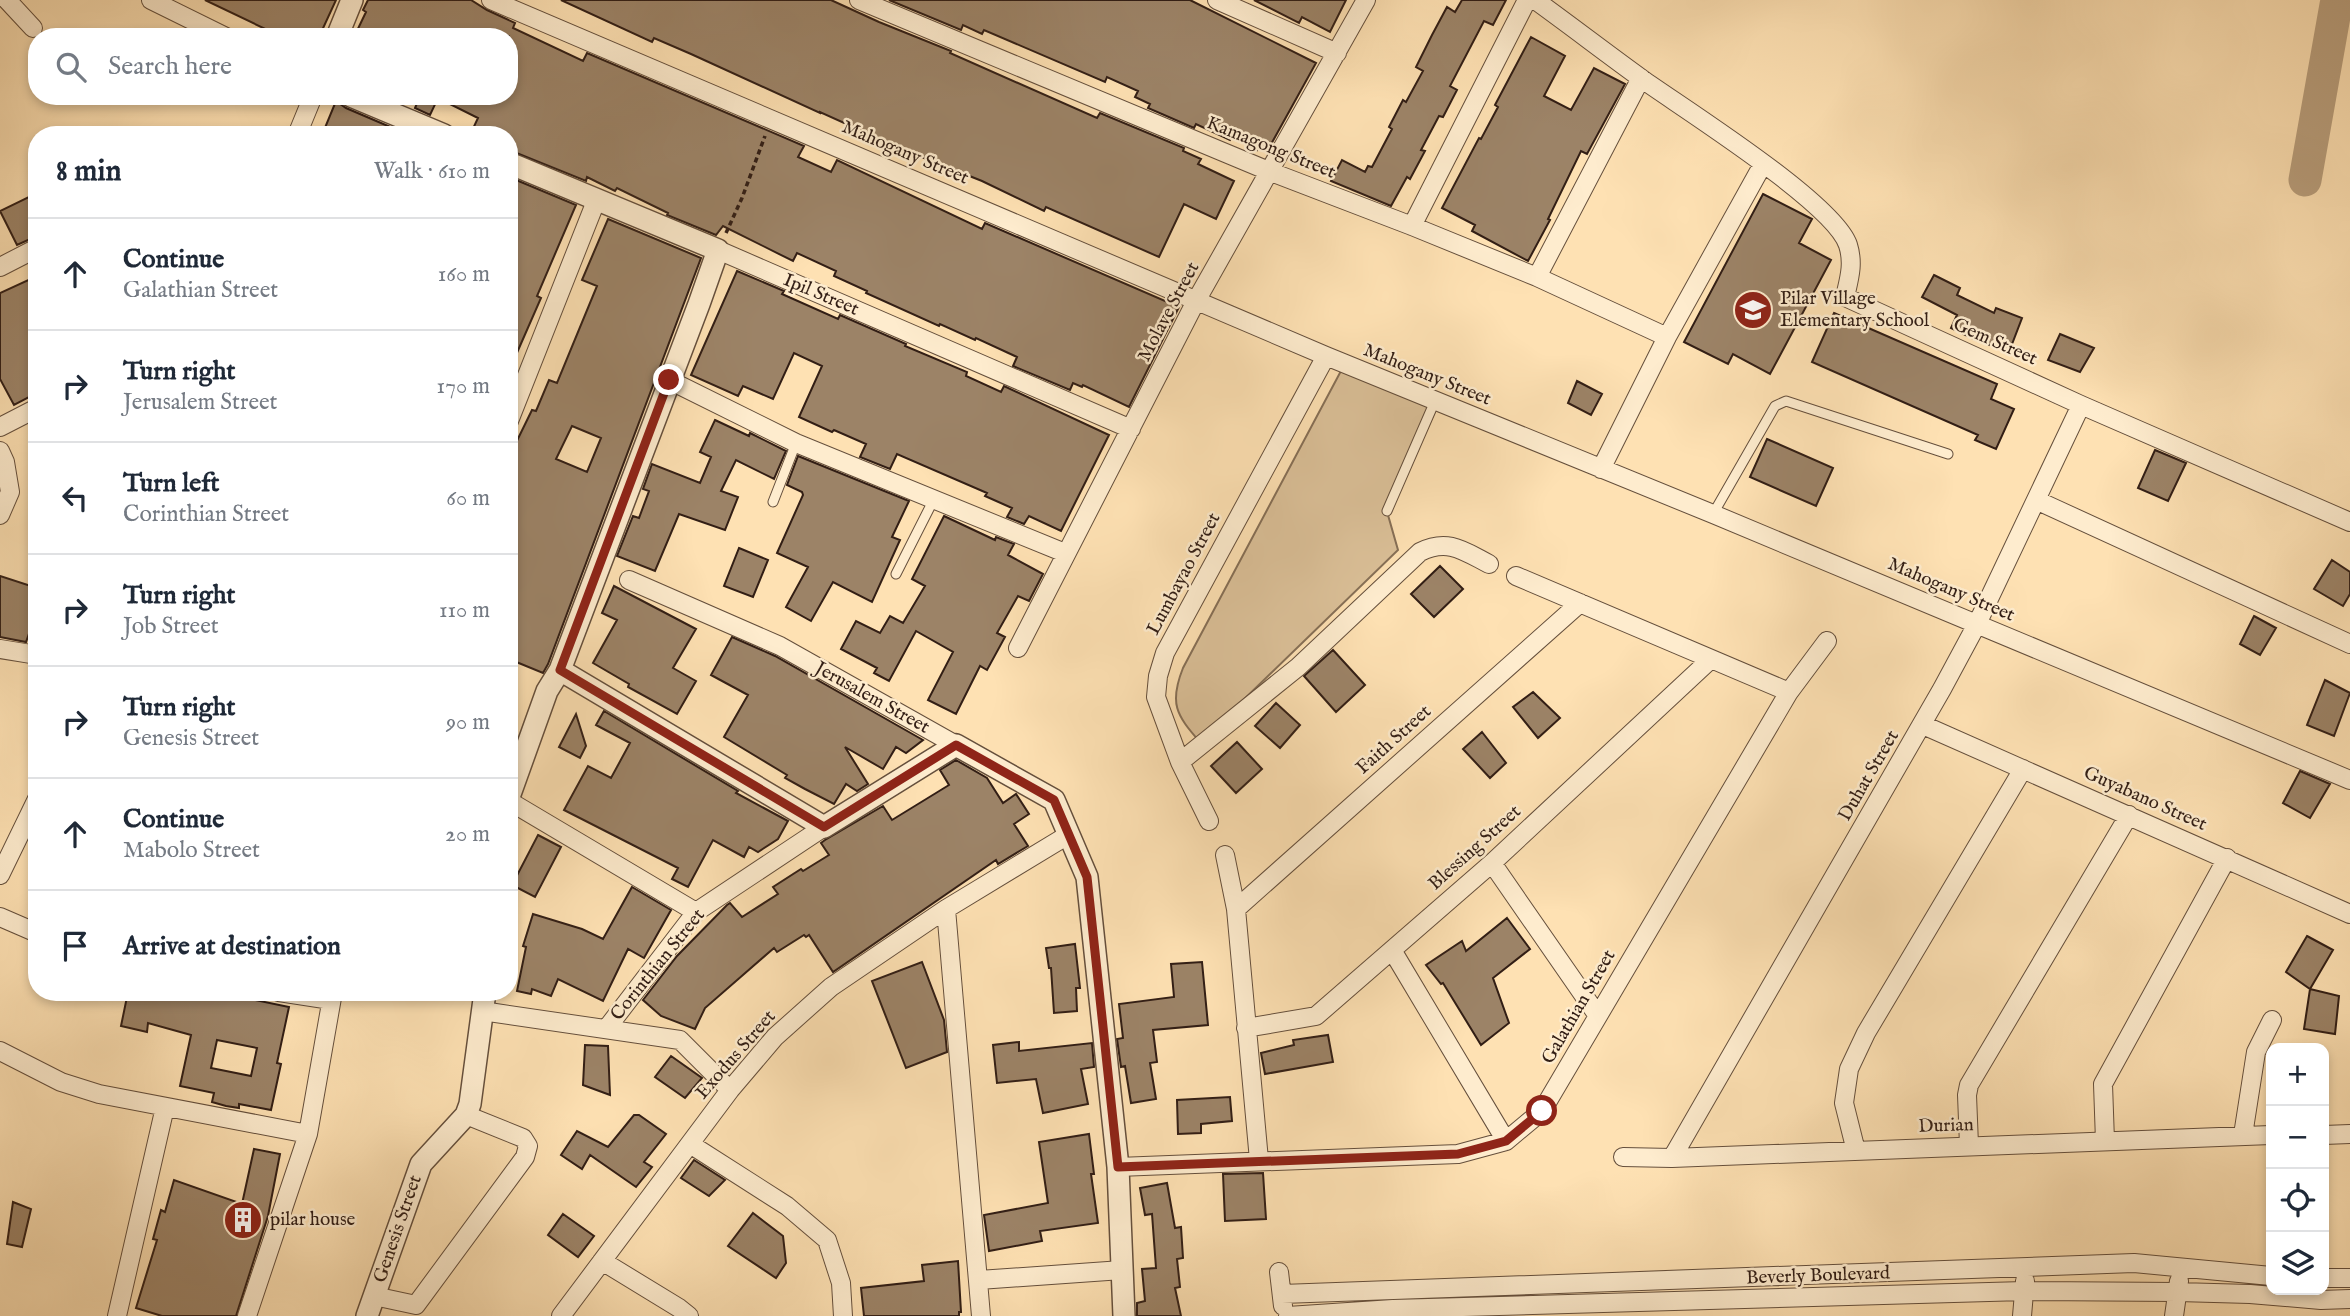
<!DOCTYPE html>
<meta charset="utf-8">
<style>
body{margin:0;font-family:"IM FELL English",serif;background:#f2f2f3;color:#1f2937}
.controls{position:absolute;right:21px;bottom:21px;display:grid;overflow:hidden;border-radius:14px;box-shadow:0 4px 10px #0003}
.controls button{width:63px;height:63px;display:grid;place-items:center;padding:0;border:0;border-bottom:2px solid #e0e1e3;background:#fff;color:#1f2937;font:35px sans-serif}
.stop{position:absolute;width:21px;height:21px;margin:-16px;border:5px solid #8f2418;border-radius:50%;background:#fff}
.stop.end{background:#8f2418;border-color:#fff;box-shadow:0 2px 7px #0008}
.list{margin:0;padding:0;list-style:none}
h2{display:flex;justify-content:space-between;align-items:center;height:91px;margin:0;padding:0 28px;font-size:30px}
h2 small{font-size:23px;font-weight:400;color:#747a83}
.list li{display:grid;grid-template-columns:46px 1fr auto;gap:21px;align-items:center;box-sizing:border-box;height:112px;padding:0 28px;border-top:2px solid #e0e1e3}
.list b{display:block;font-size:26px;white-space:nowrap}
.list p{margin:0;font-size:23px;white-space:nowrap;color:#747a83}
.list em{font-size:23px;font-style:normal;color:#747a83}
.icon{flex:none;width:38px;height:38px;fill:none;stroke:currentColor;stroke-width:2;stroke-linecap:round;stroke-linejoin:round}
.map{position:relative;flex:none;width:2350px;height:1316px;overflow:hidden}
.search{position:absolute;background:#fff;box-shadow:0 4px 10px #0003;left:28px;top:28px;width:490px;height:77px;display:flex;align-items:center;gap:18px;box-sizing:border-box;padding:0 24px;border-radius:28px;color:#747a83;font-size:26px}
.panel{position:absolute;background:#fff;box-shadow:0 4px 10px #0003;left:28px;top:126px;width:490px;height:875px;border-radius:28px}
.map>svg:first-child{display:block}
</style>
<div class="map">
<svg width="2350" height="1316" viewBox="0 0 2350 1316">
<rect width="100%" height="100%" fill="#fee1b3"/>
<filter id="stains"><feTurbulence type="fractalNoise" baseFrequency=".00286" numOctaves="4"/><feColorMatrix values="0 0 0 0 .2 0 0 0 0 .09 0 0 0 0 .02 0 0 0 .5 -.17"/></filter>
<radialGradient id="worn" r=".72"><stop offset=".6" stop-color="#630" stop-opacity="0"/><stop offset="1" stop-color="#630" stop-opacity=".3"/></radialGradient>
<!-- green -->
<path fill="#dbc098" stroke="#866f56" stroke-width="2" d="M1342,369L1437,407L1388,515L1398,550L1200,742C1176,715 1169,703 1183,668Z"/>
<g fill="none" stroke-linecap="round" stroke-linejoin="round">
<!-- river -->
<path stroke="#b99f7d" stroke-width="33" d="M2305,180L2336,5L2339,0"/>
</g>
<!-- building -->
<path fill="#9c8367" stroke="#321e15" stroke-width="2" fill-rule="evenodd" d="M205,0H336L319,37H296L283,30L280,36Z
M368,0H471L487,10L515,23L513,28L583,61L587,53L804,146L798,157L831,172L837,160L982,229L985,223L1179,307L1129,407L1083,385L1082,387L1073,383L1070,390L1013,366L1017,357L976,338L975,340L940,324L939,326L866,293L867,291L834,276L836,271L797,253L793,261L723,226L716,235L667,215L668,213L617,188L615,191L587,177L586,181L509,150V135H470L478,118L438,98L430,115L415,108L420,96H509V36L354,37L366,12L363,10Z
M561,0H831L879,22L951,51L950,53L1097,118L1100,113L1184,148L1183,151L1201,159L1198,164L1234,181L1216,219L1184,204L1159,257L1046,207L1044,211L982,181L904,150L820,112V113L691,54L654,38L652,42Z
M889,0H1190L1316,63L1269,148L1260,143L1257,150L1232,137L1230,140L1196,124L1194,128L1148,108L1150,104L1135,97L1138,91L1107,77L1105,82L984,30L982,34L963,25L961,30Z
M1254,0H1346L1330,32L1302,17L1299,23Z
M1462,0H1506L1493,25L1484,21L1450,86L1457,90L1443,117L1439,116L1421,150L1425,151L1410,179L1407,177L1391,206L1331,181L1342,160L1365,172L1368,166L1372,167L1392,129L1389,127L1403,100L1406,102L1423,71L1416,67L1432,35L1447,7L1455,12Z
M1531,37L1565,56L1544,96L1571,110L1594,68L1625,84L1587,154L1581,151L1548,219L1550,220L1528,261L1472,231L1475,225L1442,208L1479,138L1481,139L1498,107L1495,105Z
M336,101L346,108L409,135H322Z
M509,177L576,205L537,296L541,298L509,371Z
M37,193V236L17,245L0,211Z
M1763,194L1812,219L1799,243L1831,260L1770,374L1733,354L1728,364L1684,342Z
M608,219L701,258L548,664L543,673L509,659V457L532,410L536,411L549,380L557,383L597,286L582,280ZM572,426L601,438L587,472L556,459Z
M737,271L784,291L782,294L838,319L840,315L906,344L905,346L967,372L966,376L1001,392L1004,386L1109,435L1061,531L1029,516L1024,524L1007,517L1012,508L985,496L987,493L897,454L890,469L860,457L866,444L834,430L832,432L799,417L822,366L794,353L773,399L743,386L738,396L691,375Z
M1934,275L1960,288L1957,295L1994,313L1996,308L2022,318L2009,352L1976,340L1951,328L1957,315L1922,297Z
M37,276V393L14,405L0,379V293Z
M1834,313L1997,384L1991,399L2014,409L1996,449L1975,440L1978,435L1812,362Z
M2060,334L2094,348L2080,372L2048,360Z
M1577,381L1602,394L1591,415L1568,403Z
M715,420L749,436L750,433L786,451L774,479L736,460L721,491L738,497L725,530L679,514L655,571L617,556L633,516L639,518L649,491L643,489L652,464L700,483L711,457L700,452Z
M1767,439L1833,468L1816,506L1750,477Z
M2155,450L2186,463L2168,501L2138,488Z
M798,456L909,501L892,537L900,540L872,602L833,582L811,621L786,607L808,567L777,553L803,495L802,492L787,485Z
M944,516L995,540L996,537L1014,544L1008,555L1043,574L1029,601L1018,596L997,633L1005,637L987,670L980,666L956,714L928,700L953,652L916,631L889,681L874,673L877,668L841,649L856,621L880,633L890,616L903,623L925,586L912,579Z
M739,548L768,560L753,597L724,586Z
M2332,560L2350,572V594L2343,606L2314,589Z
M1440,566L1463,589L1434,617L1411,594Z
M0,576L37,588V611L26,642L0,637Z
M614,586L696,629L673,668L696,681L677,714L628,687L629,684L593,663L617,620L602,613Z
M2254,616L2276,628L2260,655L2240,644Z
M732,637L775,656L923,740L906,753L896,747L883,769L845,747L868,784L857,791L846,784L834,804L805,789L785,778L787,775L724,737L748,695L711,675Z
M1333,650L1365,685L1336,712L1304,676Z
M2325,680L2350,693L2334,736L2307,725Z
M1533,692L1560,718L1538,738L1513,707Z
M1276,703L1300,725L1280,748L1255,726Z
M604,711L738,791L736,793L788,821L778,839L758,852L749,847L744,857L713,840L688,887L672,879L678,868L564,810L588,766L611,778L630,743L596,725Z
M576,714L586,746L580,758L559,747Z
M1482,732L1506,763L1490,778L1463,749Z
M1237,742L1262,769L1236,793L1211,766Z
M956,760L987,778L1003,803L1016,794L1029,814L1014,824L1028,846L998,864L996,860L833,972L809,935L806,937L804,935L777,952L774,948L705,1008L695,1029L661,1016L643,1000L677,956L727,905L730,903L742,917L778,894L773,887L801,869L803,871L829,855L821,843L825,840L883,806L892,820L949,785L940,770Z
M2300,771L2330,784L2310,818L2283,803Z
M538,835L561,847L535,897L512,885Z
M632,887L671,910L644,958L628,949L603,1001L558,979L551,996L532,989L531,994L517,991L526,947L523,946L533,914L582,929L603,939Z
M1507,918L1530,949L1493,978L1509,1023L1481,1045L1443,983L1441,984L1426,965L1462,941L1466,951Z
M2307,936L2333,950L2310,989L2286,972Z
M1075,944L1080,988H1076L1077,1011L1054,1013L1051,968H1049L1046,948Z
M922,962L944,1020L947,1052L906,1068L872,981Z
M1202,962L1208,1025L1153,1030L1157,1062L1150,1063L1156,1099L1131,1103L1125,1066L1121,1067L1117,1039L1123,1038L1119,1004L1174,997L1171,964Z
M2310,989L2339,996L2335,1034L2304,1029Z
M128,992H217L289,1007L277,1063L281,1064L271,1110L239,1104V1108L226,1106L212,1102L214,1093L180,1086L191,1035L148,1023L147,1032L121,1026ZM217,1040L257,1048L251,1076L211,1068Z
M1328,1035L1333,1062L1265,1074L1261,1053L1294,1045L1293,1040Z
M1019,1042V1051L1092,1043L1094,1067L1081,1069L1088,1104L1043,1113L1036,1079L997,1083L993,1045Z
M585,1045L608,1046L610,1095L583,1085Z
M671,1056L702,1078L685,1098L655,1077Z
M1230,1097L1232,1121L1201,1124V1133L1178,1134L1177,1100Z
M634,1115H639L666,1134L644,1162L652,1167L636,1187L590,1155L582,1169L561,1155L577,1131L608,1147Z
M1089,1134L1094,1174H1091L1098,1223L1040,1231L1042,1241L989,1251L984,1215L1048,1203L1039,1142Z
M254,1149L280,1154L268,1216L236,1316H162L136,1308L157,1240L153,1239L161,1210L165,1212L174,1180L242,1204Z
M694,1160L725,1180L709,1196L681,1178Z
M1263,1173L1266,1219L1225,1221L1223,1174Z
M1167,1183L1175,1228L1181,1227L1183,1258L1177,1259L1180,1287L1175,1288L1181,1316H1137V1303L1145,1301L1142,1269L1156,1268L1152,1214L1145,1215L1140,1188Z
M13,1202L31,1209L22,1247L7,1244Z
M753,1213L783,1236L786,1263L776,1278L728,1246Z
M563,1214L594,1236L578,1257L548,1235Z
M958,1261L961,1312H959V1316H864L861,1288L924,1281L922,1265Z"/>
<g fill="none" stroke-linecap="round" stroke-linejoin="round">
<defs>
<path id="service" d="M773,502L796,443
M1387,511L1435,401
M1713,514L1775,406L1786,401L1948,454
M896,574L934,499"/>
<path id="minor" d="M7,0L33,28
M151,0L226,37
M491,0L1326,356L1713,514L2350,780
M859,0L1271,172L1412,226L1537,277L1667,337
M1217,0L1337,53
M1535,0C1571,26 1606,53 1642,79C1684,109 1834,203 1848,245C1854,264 1849,279 1845,297L2081,405L2350,522
M297,135L313,96
M1412,226L1527,0
M718,250L1131,429
M0,267L37,248
M1537,277L1641,78
M669,380L796,443L1065,553
M509,421L596,201
M0,427L37,408
M0,451L5,462L10,492L0,515
M1601,469L1667,337L1763,164
M2036,500L2350,644
M1516,576L1789,692
M629,580L780,646L956,745
M1018,648L1196,301L1366,0
M0,649L37,655
M1923,725L2350,914
M1180,762L1298,667L1420,552C1448,538 1464,551 1489,564
M509,801L696,912
M1209,821L1180,762L1156,697L1158,676L1165,653L1326,356
M1225,855L1236,909L1259,1160
M1492,863L1598,1016
M0,875L37,799
M946,909L981,1316
M1236,909L1580,603
M0,917L37,933
M1392,950L1506,1141
M279,992L331,1000
M482,1011L680,1040L730,1090
M607,1028L696,912L824,827
M1246,1028L1316,1016L1492,863L1711,659
M0,1051L61,1082L99,1094L308,1134
M2243,1135L2256,1052L2272,1020
M2324,1135L2350,1134
M2105,1141L2103,1084L2227,858
M690,1144L787,1206L827,1240L841,1283L843,1316
M1969,1145L1967,1095L1969,1085L2129,815
M1856,1151L1844,1103L1849,1069L1866,1033L2023,769
M1623,1157L1672,1158L2271,1135
M1672,1158L1942,689L1977,624L2081,405
M1118,1167L1458,1154L1506,1141L1542,1111L1789,692L1827,641
M602,1261L679,1308L689,1316
M1279,1272L1283,1306
M2324,1278H2350
M979,1280L1122,1270
M1282,1294L2134,1263L2271,1276
M374,1296L416,1305L525,1157L528,1146L523,1138L466,1115
M117,1316L165,1107
M247,1316L308,1134L333,992
M561,1316L730,1090L775,1037L831,987L946,909L1068,835
M1288,1316L1393,1309L2024,1291L2178,1292L2250,1294L2321,1300L2350,1299
M2022,1316L2025,1281
M2174,1316L2179,1281"/>
<path id="tertiary" d="M337,37L352,0
M351,96L444,135
M509,163L718,250L699,304L560,670L547,691L509,797
M560,670L824,827L956,745L1054,800L1087,877L1118,1167L1124,1316
M367,1316L421,1164L466,1115L470,1104L485,992"/>
</defs>
<!-- service casing -->
<use href="#service" stroke="#654f3c" stroke-width="11"/>
<!-- minor casing -->
<use href="#minor" stroke="#654f3c" stroke-width="20"/>
<!-- tertiary casing -->
<use href="#tertiary" stroke="#654f3c" stroke-width="24"/>
<!-- path -->
<path stroke="#321e15" stroke-width="3.5" stroke-dasharray="5 3.5" stroke-linecap="butt" d="M726,233L742,198L765,136"/>
<!-- service -->
<use href="#service" stroke="#feecce" stroke-width="9"/>
<!-- minor -->
<use href="#minor" stroke="#feecce" stroke-width="18"/>
<!-- tertiary -->
<use href="#tertiary" stroke="#feecce" stroke-width="21"/>
</g>
<g fill="none" stroke-linecap="round" stroke-linejoin="round">
<!-- route -->
<path stroke="#8f2418" stroke-width="9" d="M669,380L560,670L824,827L956,745L1054,800L1087,877L1118,1167L1458,1154L1506,1141L1542,1111"/>
</g>
<!-- icons -->
<defs>
<symbol id="school-disc" viewBox="-11 -11 22 22"><circle r="9.5" fill="#8f2418" stroke="#feecce"/><path d="M0-5L7-2L0 1L-7-2ZM-4 1L0 2.5L4 1V4Q0 6-4 4Z" fill="#fff"/></symbol>
<symbol id="building-disc" viewBox="-11 -11 22 22"><circle r="9.5" fill="#8f2418" stroke="#feecce"/><path d="M-4-6H4V6H1V3H-1V6H-4ZM-2.5-4.3h1.7v1.8h-1.7ZM.8-4.3h1.7v1.8H.8ZM-2.5-1h1.7V.8h-1.7ZM.8-1h1.7V.8H.8Z" fill="#fff"/></symbol>
</defs>
<g fill-rule="evenodd">
<use href="#school-disc" x="1731" y="288" width="44" height="44"/>
<use href="#building-disc" x="221" y="1198" width="44" height="44"/>
</g>
<g text-anchor="middle" dominant-baseline="central" stroke-width="5" stroke-linejoin="round" paint-order="stroke">
<!-- street labels -->
<g font-size="19" fill="#321e15" stroke="#feecce">
<text transform="translate(1271 148) rotate(22)">Kamagong Street</text>
<text transform="translate(905 153) rotate(23)">Mahogany Street</text>
<text transform="translate(821 295) rotate(23)">Ipil Street</text>
<text transform="translate(1169 312) rotate(-62)">Molave Street</text>
<text transform="translate(1995 342) rotate(24)">Gem Street</text>
<text transform="translate(1427 375) rotate(22)">Mahogany Street</text>
<text transform="translate(1184 574) rotate(-62)">Lumbayao Street</text>
<text transform="translate(1951 590) rotate(23)">Mahogany Street</text>
<text transform="translate(872 698) rotate(29)">Jerusalem Street</text>
<text transform="translate(1394 740) rotate(-42)">Faith Street</text>
<text transform="translate(1869 776) rotate(-60)">Duhat Street</text>
<text transform="translate(2145 799) rotate(24)">Guyabano Street</text>
<text transform="translate(1475 848) rotate(-42)">Blessing Street</text>
<text transform="translate(658 965) rotate(-51)">Corinthian Street</text>
<text transform="translate(1579 1007) rotate(-60)">Galathian Street</text>
<text transform="translate(736 1055) rotate(-49)">Exodus Street</text>
<text transform="translate(1946 1126) rotate(-2)">Durian</text>
<text transform="translate(398 1229) rotate(-71)">Genesis Street</text>
<text transform="translate(1818 1276) rotate(-2)">Beverly Boulevard</text>
</g>
<!-- poi labels -->
<g font-size="19" fill="#321e15" stroke="#feecce" text-anchor="start">
<text x="1780" y="299">Pilar Village<tspan x="1780" dy="22">Elementary School</tspan></text>
<text x="270" y="1220">pilar house</text>
</g>
</g>
<rect width="100%" height="100%" filter="url(#stains)"/>
<rect width="100%" height="100%" fill="url(#worn)"/>
</svg>
<div class="controls">
<button>+</button>
<button>−</button>
<button><svg class="icon" aria-label="locate" viewBox="0 0 24 24"><circle cx="12" cy="12" r="6"/><path d="M12 2v4M12 18v4M2 12h4M18 12h4"/></svg></button>
<button><svg class="icon" aria-label="layers" viewBox="0 0 24 24"><path d="M12 4l9 5-9 5-9-5zM3 14l9 5 9-5"/></svg></button>
</div>
<div class="stop" style="left:1542px;top:1111px"></div>
<div class="stop end" style="left:669px;top:380px"></div>
<div class="search"><svg class="icon" aria-label="search" viewBox="0 0 24 24"><circle cx="10" cy="10" r="6"/><path d="M15 15l6 6"/></svg>Search here</div>
<section class="panel">
<h2>8 min<small>Walk · 610 m</small></h2>
<ul class="list">
<li><svg class="icon" aria-label="ahead" viewBox="0 0 24 24"><path d="M12 20V5M6 11l6-6 6 6"/></svg><div><b>Continue</b><p>Galathian Street</p></div><em>160 m</em></li>
<li><svg class="icon" aria-label="right" viewBox="0 0 24 24"><path d="M7 20v-9h11M14 6l5 5-5 5"/></svg><div><b>Turn right</b><p>Jerusalem Street</p></div><em>170 m</em></li>
<li><svg class="icon" aria-label="left" viewBox="0 0 24 24"><path d="M17 20v-9H6M10 6l-5 5 5 5"/></svg><div><b>Turn left</b><p>Corinthian Street</p></div><em>60 m</em></li>
<li><svg class="icon" aria-label="right" viewBox="0 0 24 24"><path d="M7 20v-9h11M14 6l5 5-5 5"/></svg><div><b>Turn right</b><p>Job Street</p></div><em>110 m</em></li>
<li><svg class="icon" aria-label="right" viewBox="0 0 24 24"><path d="M7 20v-9h11M14 6l5 5-5 5"/></svg><div><b>Turn right</b><p>Genesis Street</p></div><em>90 m</em></li>
<li><svg class="icon" aria-label="ahead" viewBox="0 0 24 24"><path d="M12 20V5M6 11l6-6 6 6"/></svg><div><b>Continue</b><p>Mabolo Street</p></div><em>20 m</em></li>
<li><svg class="icon" aria-label="arrive" viewBox="0 0 24 24"><path d="M6 21V4h12l-3 4 3 4H6"/></svg><div><b>Arrive at destination</b></div></li>
</ul>
</section>
</div>
